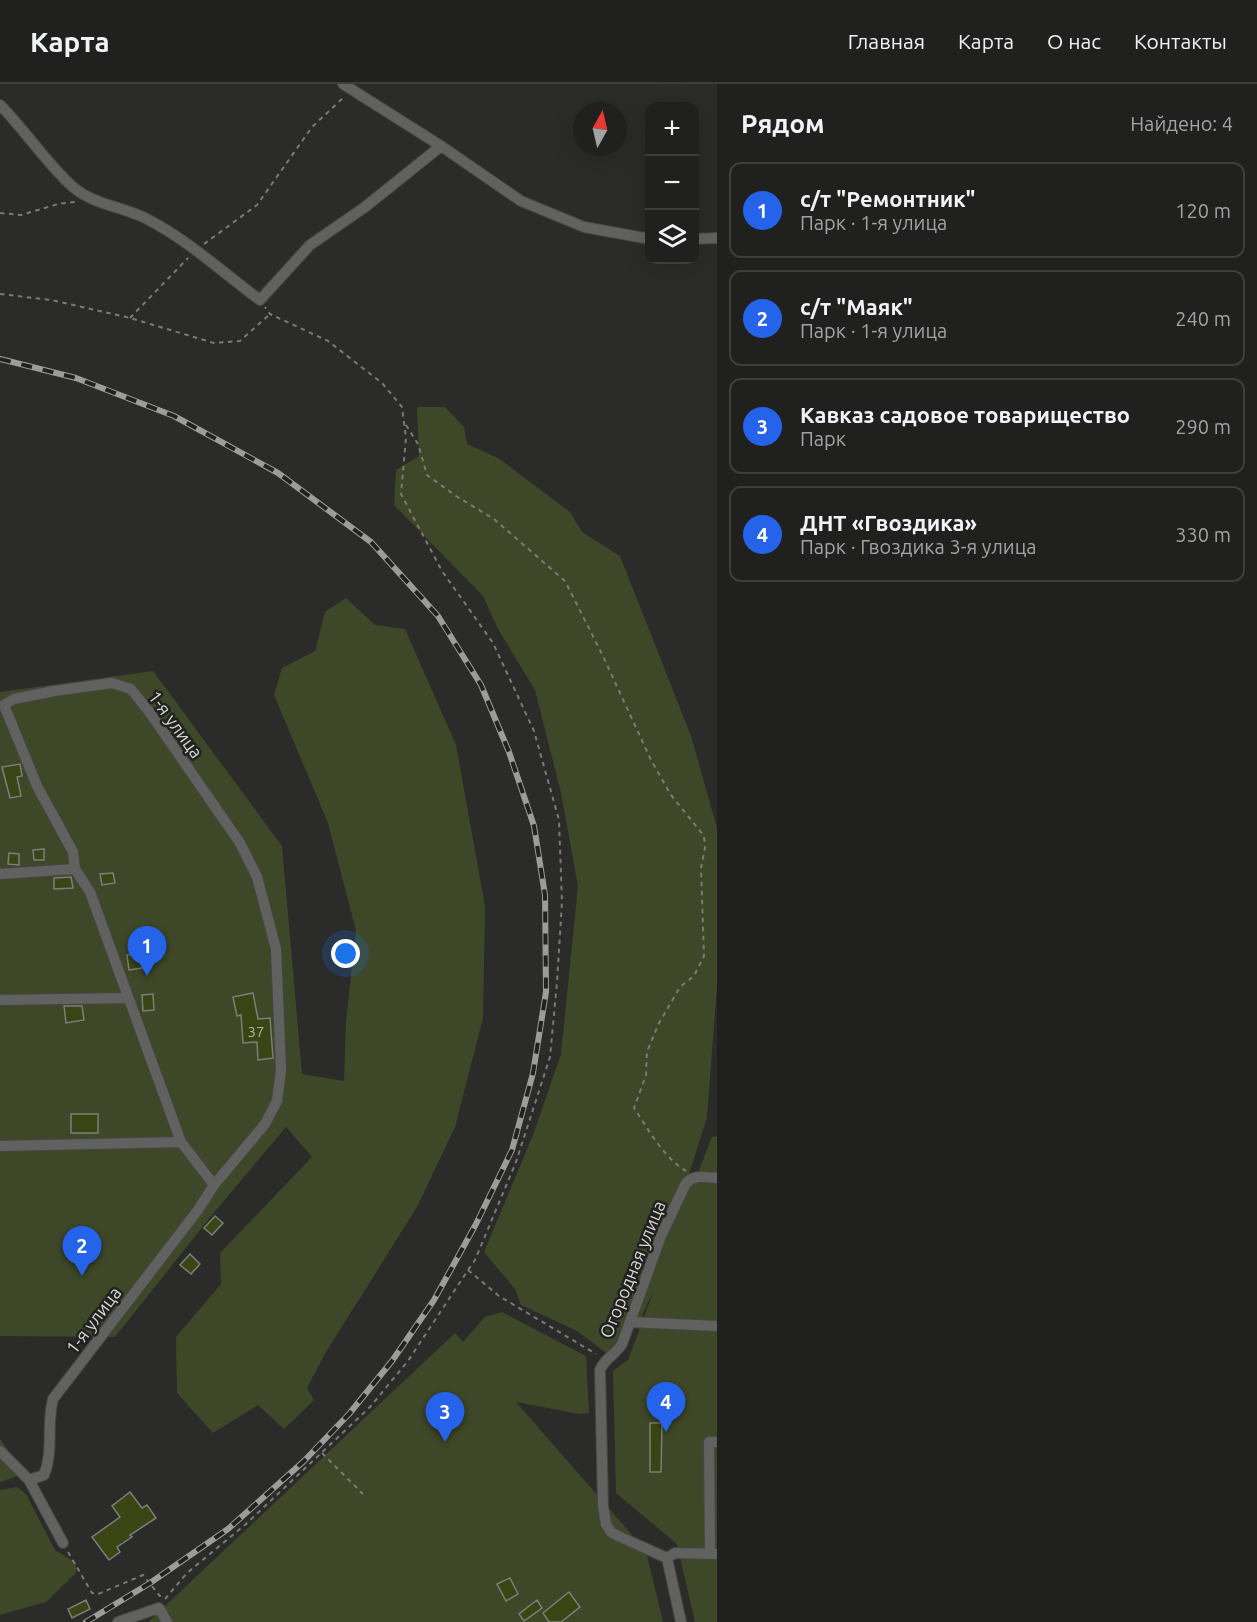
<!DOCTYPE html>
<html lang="ru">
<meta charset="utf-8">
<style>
body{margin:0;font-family:Ubuntu,sans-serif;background:#2d2d2c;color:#f1f3f6}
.controls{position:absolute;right:18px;top:18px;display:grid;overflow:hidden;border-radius:12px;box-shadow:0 6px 24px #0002}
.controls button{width:54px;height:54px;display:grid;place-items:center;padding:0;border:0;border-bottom:2px solid #3d3e3d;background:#20201f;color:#f1f3f6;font:30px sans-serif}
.compass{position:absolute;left:573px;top:18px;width:54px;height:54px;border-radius:50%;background:#20201f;box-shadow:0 6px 24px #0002;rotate:8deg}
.you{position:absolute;left:346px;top:870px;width:21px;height:21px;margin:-15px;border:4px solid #fff;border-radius:50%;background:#1a73e8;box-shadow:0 0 0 9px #1a73e833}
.badge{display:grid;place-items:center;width:39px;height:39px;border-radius:50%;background:#2563eb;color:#fff;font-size:20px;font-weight:700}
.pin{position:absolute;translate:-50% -50px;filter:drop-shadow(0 2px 3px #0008)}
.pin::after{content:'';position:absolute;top:32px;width:21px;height:18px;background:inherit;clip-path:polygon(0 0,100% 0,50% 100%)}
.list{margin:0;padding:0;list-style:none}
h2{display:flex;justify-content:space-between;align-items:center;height:78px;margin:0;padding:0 24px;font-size:26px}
h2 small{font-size:20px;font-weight:400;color:#a2a3a4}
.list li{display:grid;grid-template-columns:39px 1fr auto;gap:18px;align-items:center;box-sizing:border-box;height:96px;margin:0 12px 12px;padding:0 12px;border:2px solid #3d3e3d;border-radius:12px}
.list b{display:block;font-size:22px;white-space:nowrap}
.list p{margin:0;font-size:20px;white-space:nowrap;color:#a2a3a4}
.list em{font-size:20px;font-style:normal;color:#a2a3a4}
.icon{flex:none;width:33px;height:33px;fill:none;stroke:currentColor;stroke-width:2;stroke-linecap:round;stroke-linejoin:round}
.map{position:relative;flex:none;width:717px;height:1538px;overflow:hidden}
header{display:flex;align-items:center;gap:36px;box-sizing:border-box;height:84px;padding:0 30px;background:#20201f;border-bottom:2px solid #3d3e3d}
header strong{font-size:28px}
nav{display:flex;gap:33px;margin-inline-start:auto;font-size:21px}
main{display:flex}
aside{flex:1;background:#20201f}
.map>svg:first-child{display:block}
</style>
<header>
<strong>Карта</strong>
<nav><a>Главная</a><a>Карта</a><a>О нас</a><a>Контакты</a></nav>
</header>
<main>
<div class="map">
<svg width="717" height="1538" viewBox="0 0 717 1538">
<rect width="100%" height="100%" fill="#2b2b29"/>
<!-- green -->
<path fill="#3e4828" d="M417,323H445L464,343L467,360L498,374L570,428L582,448L620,472L691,652L717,744V902L707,1033L689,1090L695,1096L712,1053L717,1052V1538H695L677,1460L616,1409L613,1287L628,1276L654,1206L640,1236L626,1235L615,1261L606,1269L577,1247L521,1221L515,1205L484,1168L533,1051L561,970L578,802L561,709L535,606L498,545L483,512L394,421L396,386L419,372Z
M346,514L375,541L405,545L456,661L485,822L483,934L455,1043L417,1123L326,1268L307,1304L314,1316L284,1345L258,1321L213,1349L177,1309L176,1253L221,1200L220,1169L312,1073L286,1043L212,1131L115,1253L0,1252V608L153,587L282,762L302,990L344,997L346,937L356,847L328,739L274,611L282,584L315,567L325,528Z
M502,1228L586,1272L589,1329L579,1330L516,1318L646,1467L663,1538H148L455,1249L463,1258L485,1233Z
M0,1355L24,1390L0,1398Z
M17,1403L26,1410L55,1466L76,1479V1489L46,1518L0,1531V1406Z"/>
<!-- building -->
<path fill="#394513" stroke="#7d7e7b" stroke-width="1.5" d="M20,680L22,692L17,693L21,712L10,714L2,683Z
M44,765V776H34L33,766Z
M9,769L19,770V781L8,780Z
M113,789L115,799L102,801L100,790Z
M71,793L73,804L54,805V794Z
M140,870L142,884L129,886L127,871Z
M253,909L258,935L270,934L273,974L258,976L257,958L243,959L241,931L237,932L233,913Z
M153,910L154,926L143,927L142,911Z
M64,922H82L84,936L66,939Z
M71,1030H98V1049H71Z
M215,1132L223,1139L212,1151L204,1144Z
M190,1170L200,1180L191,1190L180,1181Z
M650,1339H662L661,1388H650Z
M130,1408L142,1424L147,1421L156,1434L130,1451L132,1453L117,1463L120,1468L109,1476L92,1453L120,1433L112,1422Z
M510,1494L518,1510L506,1517L497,1500Z
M569,1508L580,1523L561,1538H549L543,1529Z
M86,1516L90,1525L72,1534L68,1525Z
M537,1516L542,1524L524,1537L519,1530Z"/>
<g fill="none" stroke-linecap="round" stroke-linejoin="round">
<defs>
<path id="street" d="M343,0L441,62L521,117L584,143L650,155
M0,21C26,47 46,79 73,103C94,121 121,122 145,134C187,155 222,188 260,216L310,161L365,123L441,62
M694,155L717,154
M0,790L75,785
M0,916L128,914
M0,1062L181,1058
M630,1238L717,1242
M0,1367L29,1396L63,1459
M29,1396L44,1391C54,1367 46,1341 53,1315L198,1126L214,1101L265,1040L277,1017L281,986L276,865L257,793L240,759L150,629L131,605L112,599L54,607L14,615L4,621L37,702L73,768L75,785L90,808L181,1058L214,1101
M710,1470L709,1358H717
M667,1474L675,1469L716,1470
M118,1538L159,1524L167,1538
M681,1538L667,1474L618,1452L611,1448L606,1440L603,1422L600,1286C604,1275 616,1270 622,1260L661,1152L685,1101C692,1090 705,1093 717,1094"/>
</defs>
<!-- street casing -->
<use href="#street" stroke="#464645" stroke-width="12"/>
<!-- path -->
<path stroke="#7a7a79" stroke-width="2" stroke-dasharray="4.5 4.5" stroke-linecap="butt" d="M0,129L21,131L58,120L75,118
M204,160L257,121L312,43L343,14
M0,210L51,216L130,234L214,259L240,257L269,231
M130,234L188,174
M406,341L418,360L427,391L456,412L494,435L565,497L601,568L651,676L671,711L704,752L705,764L701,784L704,872L694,892L680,903L658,941L647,968L646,991L634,1024C649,1046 663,1073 686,1087
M468,1186L499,1212L596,1270
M322,1369L363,1410
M68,1468L92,1509L98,1510L143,1491L160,1512V1515
M165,1515L187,1489L246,1440L370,1323L408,1277L468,1186L475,1176L516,1078L550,973L557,898L562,818L559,736L534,647L493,559L442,487L401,410L406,354L402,323L382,299L328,257L270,230L265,223"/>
<!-- street -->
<use href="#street" stroke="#616260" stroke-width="10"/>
<defs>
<path id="rail" d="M0,275L76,294L174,332L278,389L371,458L438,532L481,601L509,668L534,742L545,811L546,908L533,989L512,1066L476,1140L434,1216L392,1277L349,1330L304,1377L228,1445L150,1499L86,1538"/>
</defs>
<!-- rail casing -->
<use href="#rail" stroke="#9c9c9b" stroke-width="6"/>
<!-- rail -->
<use href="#rail" stroke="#21221f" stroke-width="4" stroke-dasharray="11" stroke-linecap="butt"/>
</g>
<g text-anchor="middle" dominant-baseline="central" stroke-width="5" stroke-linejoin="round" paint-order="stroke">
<!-- number labels -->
<g font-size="15" fill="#afb2a4">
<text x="256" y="947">37</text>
</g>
<!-- street labels -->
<g font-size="18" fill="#d6d6d5" stroke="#21221f">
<text transform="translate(176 640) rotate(54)">1-я улица</text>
<text transform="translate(632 1185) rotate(-68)">Огородная улица</text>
<text transform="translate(93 1236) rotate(-53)">1-я улица</text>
</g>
</g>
</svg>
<div class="controls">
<button>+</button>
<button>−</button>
<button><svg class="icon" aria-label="layers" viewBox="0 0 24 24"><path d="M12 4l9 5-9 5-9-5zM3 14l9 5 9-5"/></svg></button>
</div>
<svg class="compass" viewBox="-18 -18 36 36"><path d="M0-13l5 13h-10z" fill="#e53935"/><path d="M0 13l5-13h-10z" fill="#a2a3a4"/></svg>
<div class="you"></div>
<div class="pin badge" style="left:147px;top:892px">1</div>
<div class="pin badge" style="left:82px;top:1192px">2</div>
<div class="pin badge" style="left:445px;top:1358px">3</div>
<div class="pin badge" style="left:666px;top:1348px">4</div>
</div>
<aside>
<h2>Рядом<small>Найдено: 4</small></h2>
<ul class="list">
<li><span class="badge">1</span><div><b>с/т &quot;Ремонтник&quot;</b><p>Парк · 1-я улица</p></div><em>120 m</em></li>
<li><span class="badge">2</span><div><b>с/т &quot;Маяк&quot;</b><p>Парк · 1-я улица</p></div><em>240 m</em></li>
<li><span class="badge">3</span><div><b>Кавказ садовое товарищество</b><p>Парк</p></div><em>290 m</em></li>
<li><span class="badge">4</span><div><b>ДНТ «Гвоздика»</b><p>Парк · Гвоздика 3-я улица</p></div><em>330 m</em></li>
</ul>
</aside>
</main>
